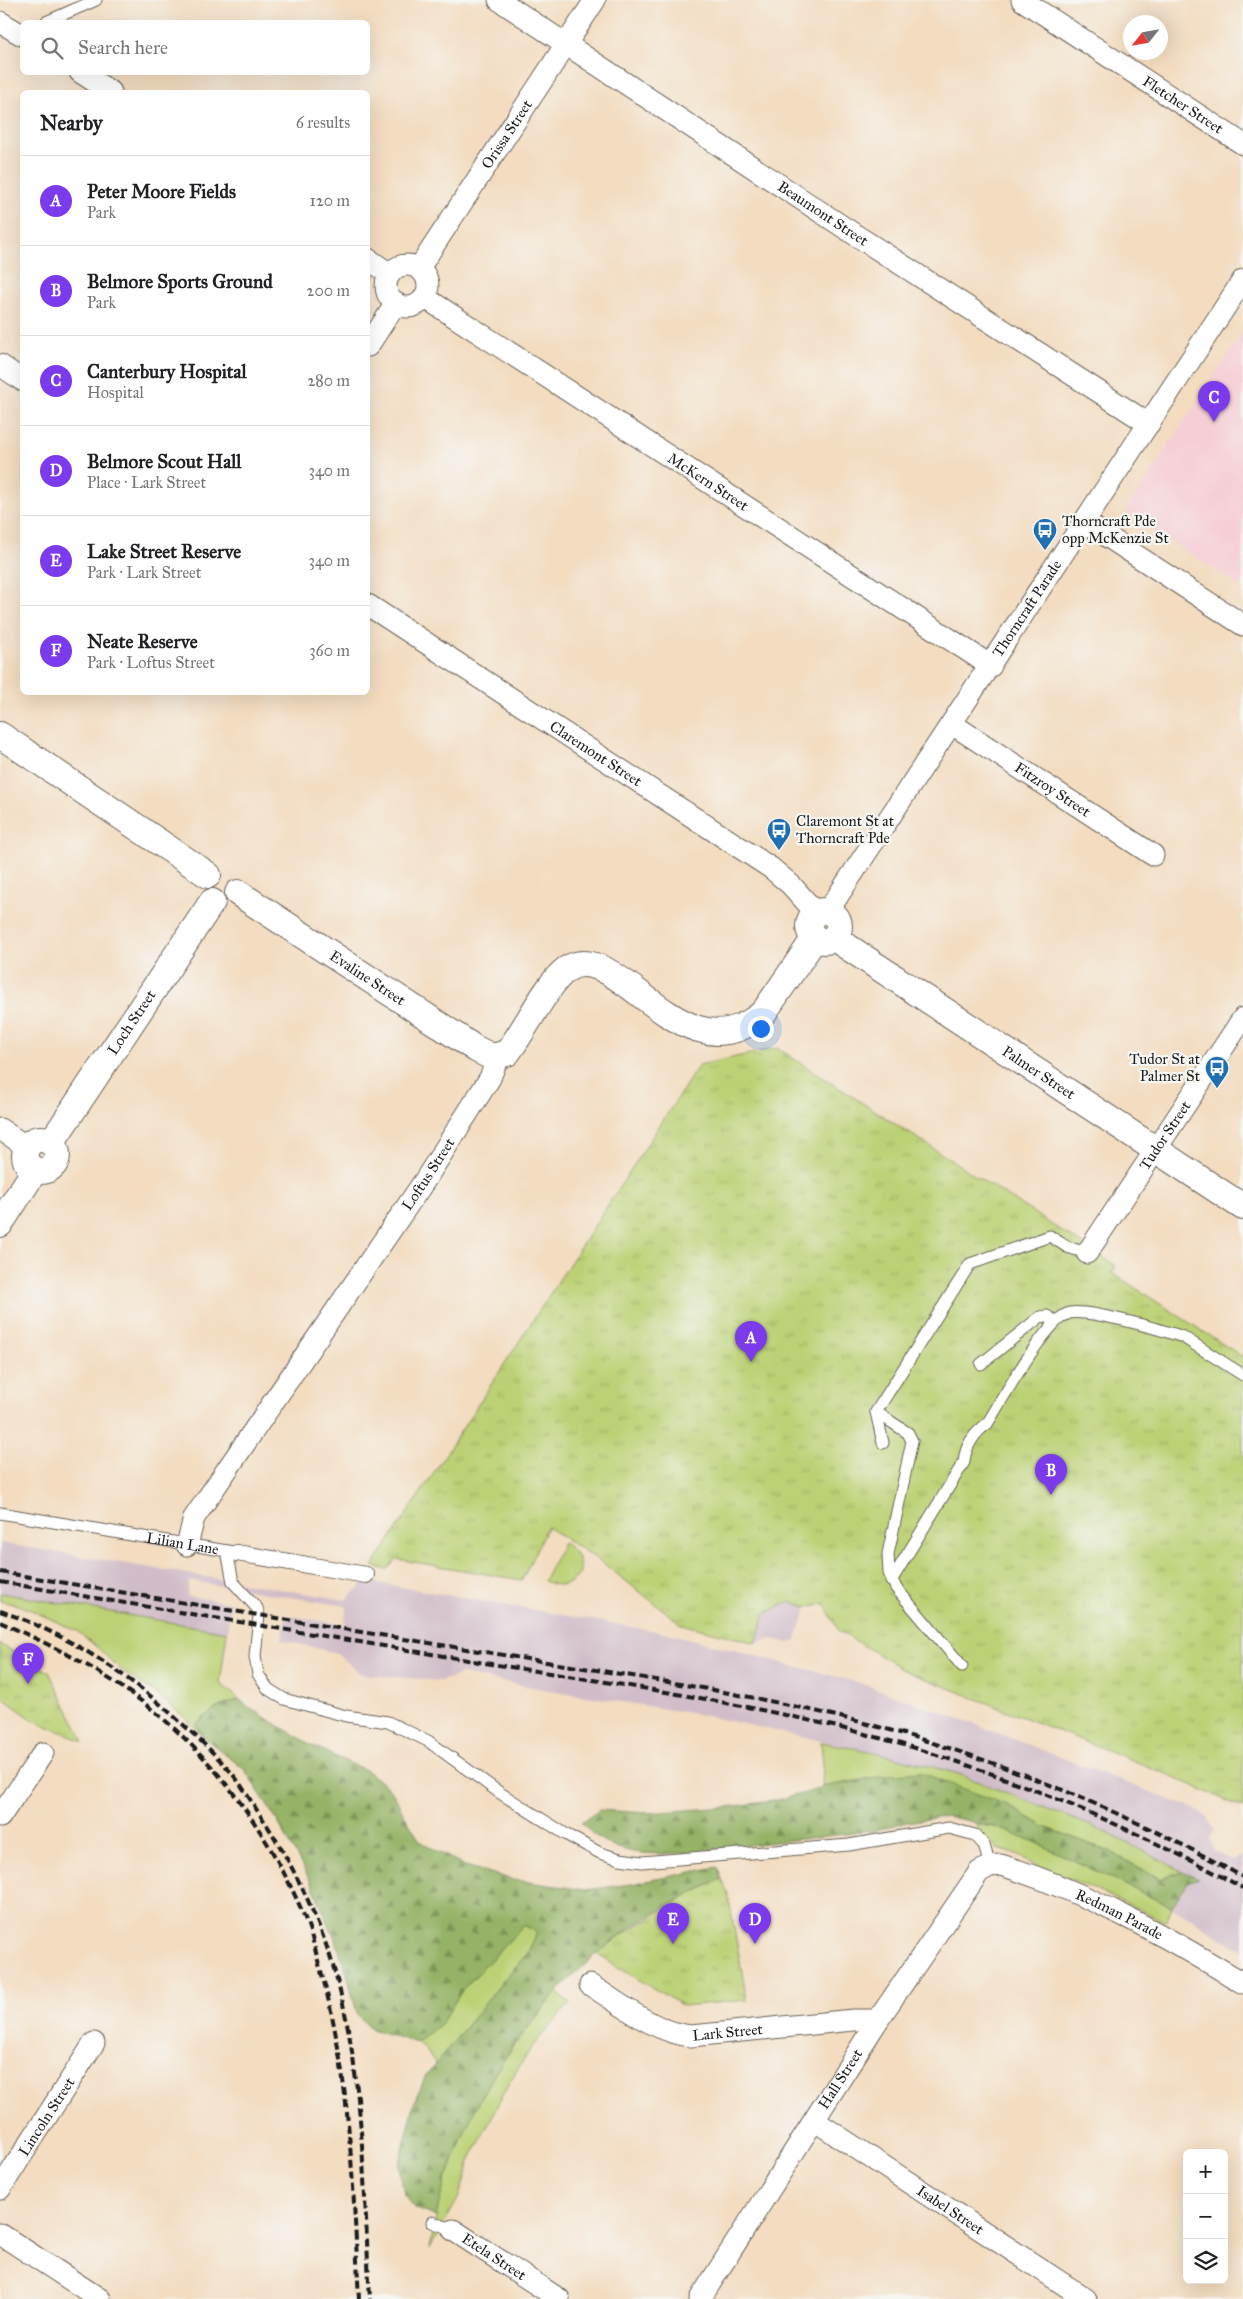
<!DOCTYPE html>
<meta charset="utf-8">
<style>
body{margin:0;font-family:"IM FELL Great Primer",serif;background:#f6f6f6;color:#202124}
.controls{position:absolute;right:15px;bottom:15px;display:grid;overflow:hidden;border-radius:8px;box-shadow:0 5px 20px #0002}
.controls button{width:45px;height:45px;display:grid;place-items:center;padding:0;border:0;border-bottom:1px solid #e0e0e0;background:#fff;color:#202124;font:25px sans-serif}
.compass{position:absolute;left:1123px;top:15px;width:45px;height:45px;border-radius:50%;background:#fff;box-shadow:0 5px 20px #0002;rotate:239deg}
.you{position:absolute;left:760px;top:1028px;width:18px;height:18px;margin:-12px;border:4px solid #fff;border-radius:50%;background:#1a73e8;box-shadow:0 0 0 8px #1a73e833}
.badge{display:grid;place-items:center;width:32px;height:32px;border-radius:50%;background:#7c3aed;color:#fff;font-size:16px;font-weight:700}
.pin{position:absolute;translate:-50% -41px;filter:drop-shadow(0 1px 2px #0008)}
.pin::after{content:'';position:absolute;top:26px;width:18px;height:15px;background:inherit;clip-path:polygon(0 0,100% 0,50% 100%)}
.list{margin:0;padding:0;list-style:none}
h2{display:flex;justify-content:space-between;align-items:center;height:65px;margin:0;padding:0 20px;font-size:21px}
h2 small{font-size:16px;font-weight:400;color:#757577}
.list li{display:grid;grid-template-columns:32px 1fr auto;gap:15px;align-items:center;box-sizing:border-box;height:90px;padding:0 20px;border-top:1px solid #e0e0e0}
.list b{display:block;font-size:19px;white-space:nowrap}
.list p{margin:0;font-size:16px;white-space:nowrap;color:#757577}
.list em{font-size:16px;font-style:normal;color:#757577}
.icon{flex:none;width:28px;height:28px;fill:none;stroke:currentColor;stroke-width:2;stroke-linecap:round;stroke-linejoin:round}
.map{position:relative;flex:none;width:1243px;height:2299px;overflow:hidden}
.search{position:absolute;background:#fff;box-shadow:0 5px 20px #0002;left:20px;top:20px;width:350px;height:55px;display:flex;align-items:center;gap:12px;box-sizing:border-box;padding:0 18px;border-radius:8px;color:#757577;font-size:19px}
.panel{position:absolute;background:#fff;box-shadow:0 5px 20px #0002;left:20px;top:90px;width:350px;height:605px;border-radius:8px}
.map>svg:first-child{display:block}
</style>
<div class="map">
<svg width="1243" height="2299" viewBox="0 0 1243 2299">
<defs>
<pattern id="forest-firs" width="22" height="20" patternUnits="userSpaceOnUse" patternTransform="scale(1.25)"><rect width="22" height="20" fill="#95b366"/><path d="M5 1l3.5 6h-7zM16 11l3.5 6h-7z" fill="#799153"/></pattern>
<pattern id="park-tufts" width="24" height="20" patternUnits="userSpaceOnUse" patternTransform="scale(1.25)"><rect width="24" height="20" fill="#bcd174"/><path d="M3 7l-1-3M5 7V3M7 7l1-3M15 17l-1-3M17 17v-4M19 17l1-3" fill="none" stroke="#a1b364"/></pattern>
</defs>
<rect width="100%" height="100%" fill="#f6f6f2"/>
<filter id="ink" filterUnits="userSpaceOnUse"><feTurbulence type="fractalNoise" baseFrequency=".02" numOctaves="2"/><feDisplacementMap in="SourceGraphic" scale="10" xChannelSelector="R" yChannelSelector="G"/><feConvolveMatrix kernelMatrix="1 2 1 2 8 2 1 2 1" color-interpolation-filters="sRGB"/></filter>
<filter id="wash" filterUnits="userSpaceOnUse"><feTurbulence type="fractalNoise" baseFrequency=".0096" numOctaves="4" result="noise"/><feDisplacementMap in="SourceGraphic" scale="20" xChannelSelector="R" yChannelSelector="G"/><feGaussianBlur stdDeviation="1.12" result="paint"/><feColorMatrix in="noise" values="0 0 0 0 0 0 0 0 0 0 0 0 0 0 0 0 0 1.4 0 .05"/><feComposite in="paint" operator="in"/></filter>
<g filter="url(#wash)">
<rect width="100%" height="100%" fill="#f3dcbf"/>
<!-- built -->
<path fill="#f6cfd6" d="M1243,332V588L1125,512Z"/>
<!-- industrial -->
<path fill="#d1bdc9" d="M0,1543L346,1600L366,1581L667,1633L857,1682L969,1722L1197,1810L1206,1817L1215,1830L1210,1838L1214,1851L1233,1860L1243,1856V1951L1172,1907L1187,1882L1198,1878L1099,1829L956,1773L874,1752L702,1715L543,1689L462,1674L441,1681L361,1674L337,1653L282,1640L286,1615L345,1625L346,1606L189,1581L187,1596L231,1603L227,1632L0,1593Z
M790,1601L807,1607L796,1640L788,1643L773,1639L756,1643L765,1614Z"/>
<!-- green -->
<path fill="#bcd174" stroke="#6c7648" d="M563,1543C576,1550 580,1558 580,1572C571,1588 559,1587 544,1581Z
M0,1593L227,1632L220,1683L239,1699L215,1709L197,1724L201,1735L189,1721L155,1693L118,1668L98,1648L77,1631L22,1606L0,1601Z
M821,1742L874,1752L956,1773L1099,1829L1182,1871L1161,1879L1108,1851L1045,1827L1007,1805L895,1774L822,1787L823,1763Z
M974,1824L995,1827L1033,1841L1172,1907L1166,1921L1009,1852L997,1849Z
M524,1925L538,1933L528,1954L508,1975L436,2064L425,2049L417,2043L442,2022L463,1989Z
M556,1992L570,2003L531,2048L508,2084L471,2159L458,2199L430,2248L441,2193L470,2117L504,2059Z"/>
<!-- forest -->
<path fill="url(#forest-firs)" stroke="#586841" d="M239,1699L251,1709L313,1746L367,1771L392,1791L407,1820L420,1841L462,1865L514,1880L586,1890L631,1884L717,1867L722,1879C695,1892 667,1904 641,1921C559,1975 494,2057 458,2148C450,2171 440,2193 436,2217L416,2209L404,2195L399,2166L416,2097L426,2076L508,1975L527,1954L537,1933L524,1925L463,1989L442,2022L417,2043L371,2029L357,2014L347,1974L334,1936L312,1884L279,1824L245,1770L201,1735L196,1724L215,1709Z
M919,1772L1007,1805L1045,1827L1108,1851L1160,1879L1182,1871L1199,1878L1187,1882L1172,1907L1033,1841L995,1827L947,1816L907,1822L871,1831L670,1854C631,1854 609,1851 581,1823L599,1810L648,1813L727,1807L773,1801L809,1792L822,1787L895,1774Z"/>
<!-- park -->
<path fill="url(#park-tufts)" stroke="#6c7648" d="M777,1048L1116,1266L1112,1273L1243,1357V1808L1167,1774L906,1671L839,1631L824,1603C811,1610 803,1606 790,1601L765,1614L756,1643L681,1624L603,1563L547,1527L522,1580L396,1559L387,1570L373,1566L699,1065Z
M0,1644L49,1672L84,1742L33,1720L0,1696Z
M722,1879L728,1894L747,2000L683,2006L596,1954C639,1922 674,1902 722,1879Z"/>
</g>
<g filter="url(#ink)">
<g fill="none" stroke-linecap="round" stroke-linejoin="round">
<defs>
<g id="service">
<path d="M46,22L96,0"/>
<path d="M981,1364L1040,1317L1047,1316L1055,1321"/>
<path d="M876,1412L908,1433L912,1441L888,1554L889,1573L896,1588L962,1666"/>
<path d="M883,1443L876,1412L970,1264L1050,1236L1067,1247L1087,1253"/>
<path id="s1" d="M0,1513L233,1552"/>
<path d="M227,1551L233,1582L257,1608L259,1615L255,1657L258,1674L268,1689L284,1699L346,1716L388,1722L428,1741L500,1793L567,1835L600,1853L620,1859L642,1862L849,1845L949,1828L975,1835L984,1845L990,1866"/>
<path d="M891,1581L964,1462C965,1447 974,1433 987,1424C1001,1402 1047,1317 1070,1313C1087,1309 1155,1328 1174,1334L1183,1337L1243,1375"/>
<path d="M432,2222L453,2230"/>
</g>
<path id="pedestrian" d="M237,1553L366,1575"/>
<g id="minor">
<path id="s2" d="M499,0L854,234L1149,424"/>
<path id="s3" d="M1022,0L1243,144"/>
<path d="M0,22L22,35"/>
<path d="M80,72L111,92"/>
<path d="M368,259L390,274"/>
<circle cx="407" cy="286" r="21"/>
<path id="s4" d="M419,268L595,0"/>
<path id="s5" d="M424,297L991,666"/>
<path d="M368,346L396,303"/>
<path d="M0,365L22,380"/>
<path d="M1085,522L1243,625"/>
<path id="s6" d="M368,605L771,868L791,885L816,913"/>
<path id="s7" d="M952,724L1153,855"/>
<path id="s8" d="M828,911L1243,280"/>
<path d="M0,1129L27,1147"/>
<path id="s9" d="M1087,1253L1243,1018"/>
<path id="s10" d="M187,1545L194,1518L425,1180L490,1078L498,1057"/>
<path d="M0,1817L43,1753"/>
<path id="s11" d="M590,1985C619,2003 656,2033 691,2036L853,2020H878"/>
<path id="s12" d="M815,2121L1086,2299"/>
<path id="s13" d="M0,2189L94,2043"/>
<path id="s14" d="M453,2230L559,2299"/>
<path d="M0,2234L100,2299"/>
<path id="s15" d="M700,2299L878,2020L979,1872L990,1866L1001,1865C1087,1892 1166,1936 1243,1983"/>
</g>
<g id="tertiary">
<path d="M0,735L208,875"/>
<path id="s16" d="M238,893L476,1049L492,1057L507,1053C524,1032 547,983 567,969C617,935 684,1084 764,1012L815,938"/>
<circle cx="824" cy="926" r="15"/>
<path id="s17" d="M834,938L1243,1207"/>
<circle cx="41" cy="1155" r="16"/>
<path id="s18" d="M51,1143L212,902"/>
<path d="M0,1224L35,1170"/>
</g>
</defs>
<!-- service casing -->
<use href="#service" stroke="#675f55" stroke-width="13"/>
<!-- pedestrian casing -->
<use href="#pedestrian" stroke="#675f55" stroke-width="18"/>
<!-- minor casing -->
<use href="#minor" stroke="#675f55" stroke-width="23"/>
<!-- tertiary casing -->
<use href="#tertiary" stroke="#675f55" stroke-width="28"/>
<!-- service -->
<use href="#service" stroke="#fff" stroke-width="11"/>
<!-- pedestrian -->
<use href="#pedestrian" stroke="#fff" stroke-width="16"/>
<!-- minor -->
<use href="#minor" stroke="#fff" stroke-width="21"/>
<!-- tertiary -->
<use href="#tertiary" stroke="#fff" stroke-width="26"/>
<!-- rail -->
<path stroke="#1c1c1c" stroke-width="4" stroke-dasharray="8 4" stroke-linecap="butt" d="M0,1572C162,1599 323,1626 485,1652C617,1674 750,1692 879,1727C1005,1762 1128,1813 1243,1877
M0,1582C160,1609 319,1635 479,1662C591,1680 705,1696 816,1722C966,1756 1109,1815 1243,1888
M0,1611C64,1632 130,1675 179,1721C199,1739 221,1759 238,1781C246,1792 253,1805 261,1816C290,1860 313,1906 330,1956C365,2065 363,2185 370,2299
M0,1622C35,1638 70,1654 103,1675C197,1732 266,1822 307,1923C313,1938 316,1955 321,1971C351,2077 353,2190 359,2299"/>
</g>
</g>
<!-- icons -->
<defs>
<symbol id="bus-pin" viewBox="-11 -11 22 30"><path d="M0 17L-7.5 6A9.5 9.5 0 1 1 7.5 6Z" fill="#1f6fb2" stroke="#f6f6f2"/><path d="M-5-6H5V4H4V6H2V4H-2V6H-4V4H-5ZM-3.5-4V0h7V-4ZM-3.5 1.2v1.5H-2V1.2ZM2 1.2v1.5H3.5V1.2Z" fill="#fff"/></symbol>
</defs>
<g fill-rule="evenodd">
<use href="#bus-pin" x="1031" y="516" width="28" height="38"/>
<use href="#bus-pin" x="765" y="816" width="28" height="38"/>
<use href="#bus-pin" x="1203" y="1054" width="28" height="38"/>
</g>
<g text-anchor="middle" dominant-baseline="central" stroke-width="4.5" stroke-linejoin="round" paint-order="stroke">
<!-- street labels -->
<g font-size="15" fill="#1c1c1c" stroke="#f6f6f2">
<text stroke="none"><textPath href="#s3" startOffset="192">Fletcher Street</textPath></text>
<text stroke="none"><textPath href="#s4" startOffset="160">Orissa Street</textPath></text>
<text stroke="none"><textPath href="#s2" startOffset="388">Beaumont Street</textPath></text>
<text stroke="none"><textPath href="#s5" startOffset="339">McKern Street</textPath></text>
<text stroke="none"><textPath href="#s8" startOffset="362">Thorncraft Parade</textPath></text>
<text stroke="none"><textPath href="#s6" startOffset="272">Claremont Street</textPath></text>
<text stroke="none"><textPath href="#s7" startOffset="120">Fitzroy Street</textPath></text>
<text stroke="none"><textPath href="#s16" startOffset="155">Evaline Street</textPath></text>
<text stroke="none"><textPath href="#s18" startOffset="145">Loch Street</textPath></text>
<text stroke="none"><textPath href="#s17" startOffset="245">Palmer Street</textPath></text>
<text stroke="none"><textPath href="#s9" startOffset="141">Tudor Street</textPath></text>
<text stroke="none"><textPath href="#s10" startOffset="444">Loftus Street</textPath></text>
<text stroke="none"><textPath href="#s1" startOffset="185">Lilian Lane</textPath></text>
<text stroke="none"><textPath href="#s15" startOffset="662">Redman Parade</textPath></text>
<text stroke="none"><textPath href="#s11" startOffset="151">Lark Street</textPath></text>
<text stroke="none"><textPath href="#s15" startOffset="261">Hall Street</textPath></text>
<text stroke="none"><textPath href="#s13" startOffset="86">Lincoln Street</textPath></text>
<text stroke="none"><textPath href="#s12" startOffset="162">Isabel Street</textPath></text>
<text stroke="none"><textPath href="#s14" startOffset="49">Etela Street</textPath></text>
</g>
<!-- poi labels -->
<g font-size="15" fill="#1c1c1c" stroke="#f6f6f2" text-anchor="start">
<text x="1062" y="521">Thorncraft Pde<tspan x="1062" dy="17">opp McKenzie St</tspan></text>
<text x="796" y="821">Claremont St at<tspan x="796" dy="17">Thorncraft Pde</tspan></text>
<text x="1200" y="1059" text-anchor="end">Tudor St at<tspan x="1200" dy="17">Palmer St</tspan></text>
</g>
</g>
</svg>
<div class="controls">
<button>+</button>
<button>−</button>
<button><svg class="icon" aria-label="layers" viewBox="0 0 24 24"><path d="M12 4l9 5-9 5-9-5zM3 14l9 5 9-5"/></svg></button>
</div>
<svg class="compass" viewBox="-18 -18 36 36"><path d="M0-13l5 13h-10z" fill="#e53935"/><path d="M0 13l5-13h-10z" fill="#757577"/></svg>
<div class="you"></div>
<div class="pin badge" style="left:751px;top:1362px">A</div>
<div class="pin badge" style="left:1051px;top:1495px">B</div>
<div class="pin badge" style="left:1214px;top:422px">C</div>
<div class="pin badge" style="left:755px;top:1944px">D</div>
<div class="pin badge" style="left:673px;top:1944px">E</div>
<div class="pin badge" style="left:28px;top:1684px">F</div>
<div class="search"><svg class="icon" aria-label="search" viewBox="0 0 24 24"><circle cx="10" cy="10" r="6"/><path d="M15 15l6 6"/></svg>Search here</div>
<section class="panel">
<h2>Nearby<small>6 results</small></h2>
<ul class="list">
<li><span class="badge">A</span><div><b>Peter Moore Fields</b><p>Park</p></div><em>120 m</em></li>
<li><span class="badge">B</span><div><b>Belmore Sports Ground</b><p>Park</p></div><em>200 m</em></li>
<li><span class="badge">C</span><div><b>Canterbury Hospital</b><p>Hospital</p></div><em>280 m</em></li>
<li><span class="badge">D</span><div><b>Belmore Scout Hall</b><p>Place · Lark Street</p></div><em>340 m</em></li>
<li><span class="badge">E</span><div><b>Lake Street Reserve</b><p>Park · Lark Street</p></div><em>340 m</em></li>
<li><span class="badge">F</span><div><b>Neate Reserve</b><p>Park · Loftus Street</p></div><em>360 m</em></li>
</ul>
</section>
</div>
